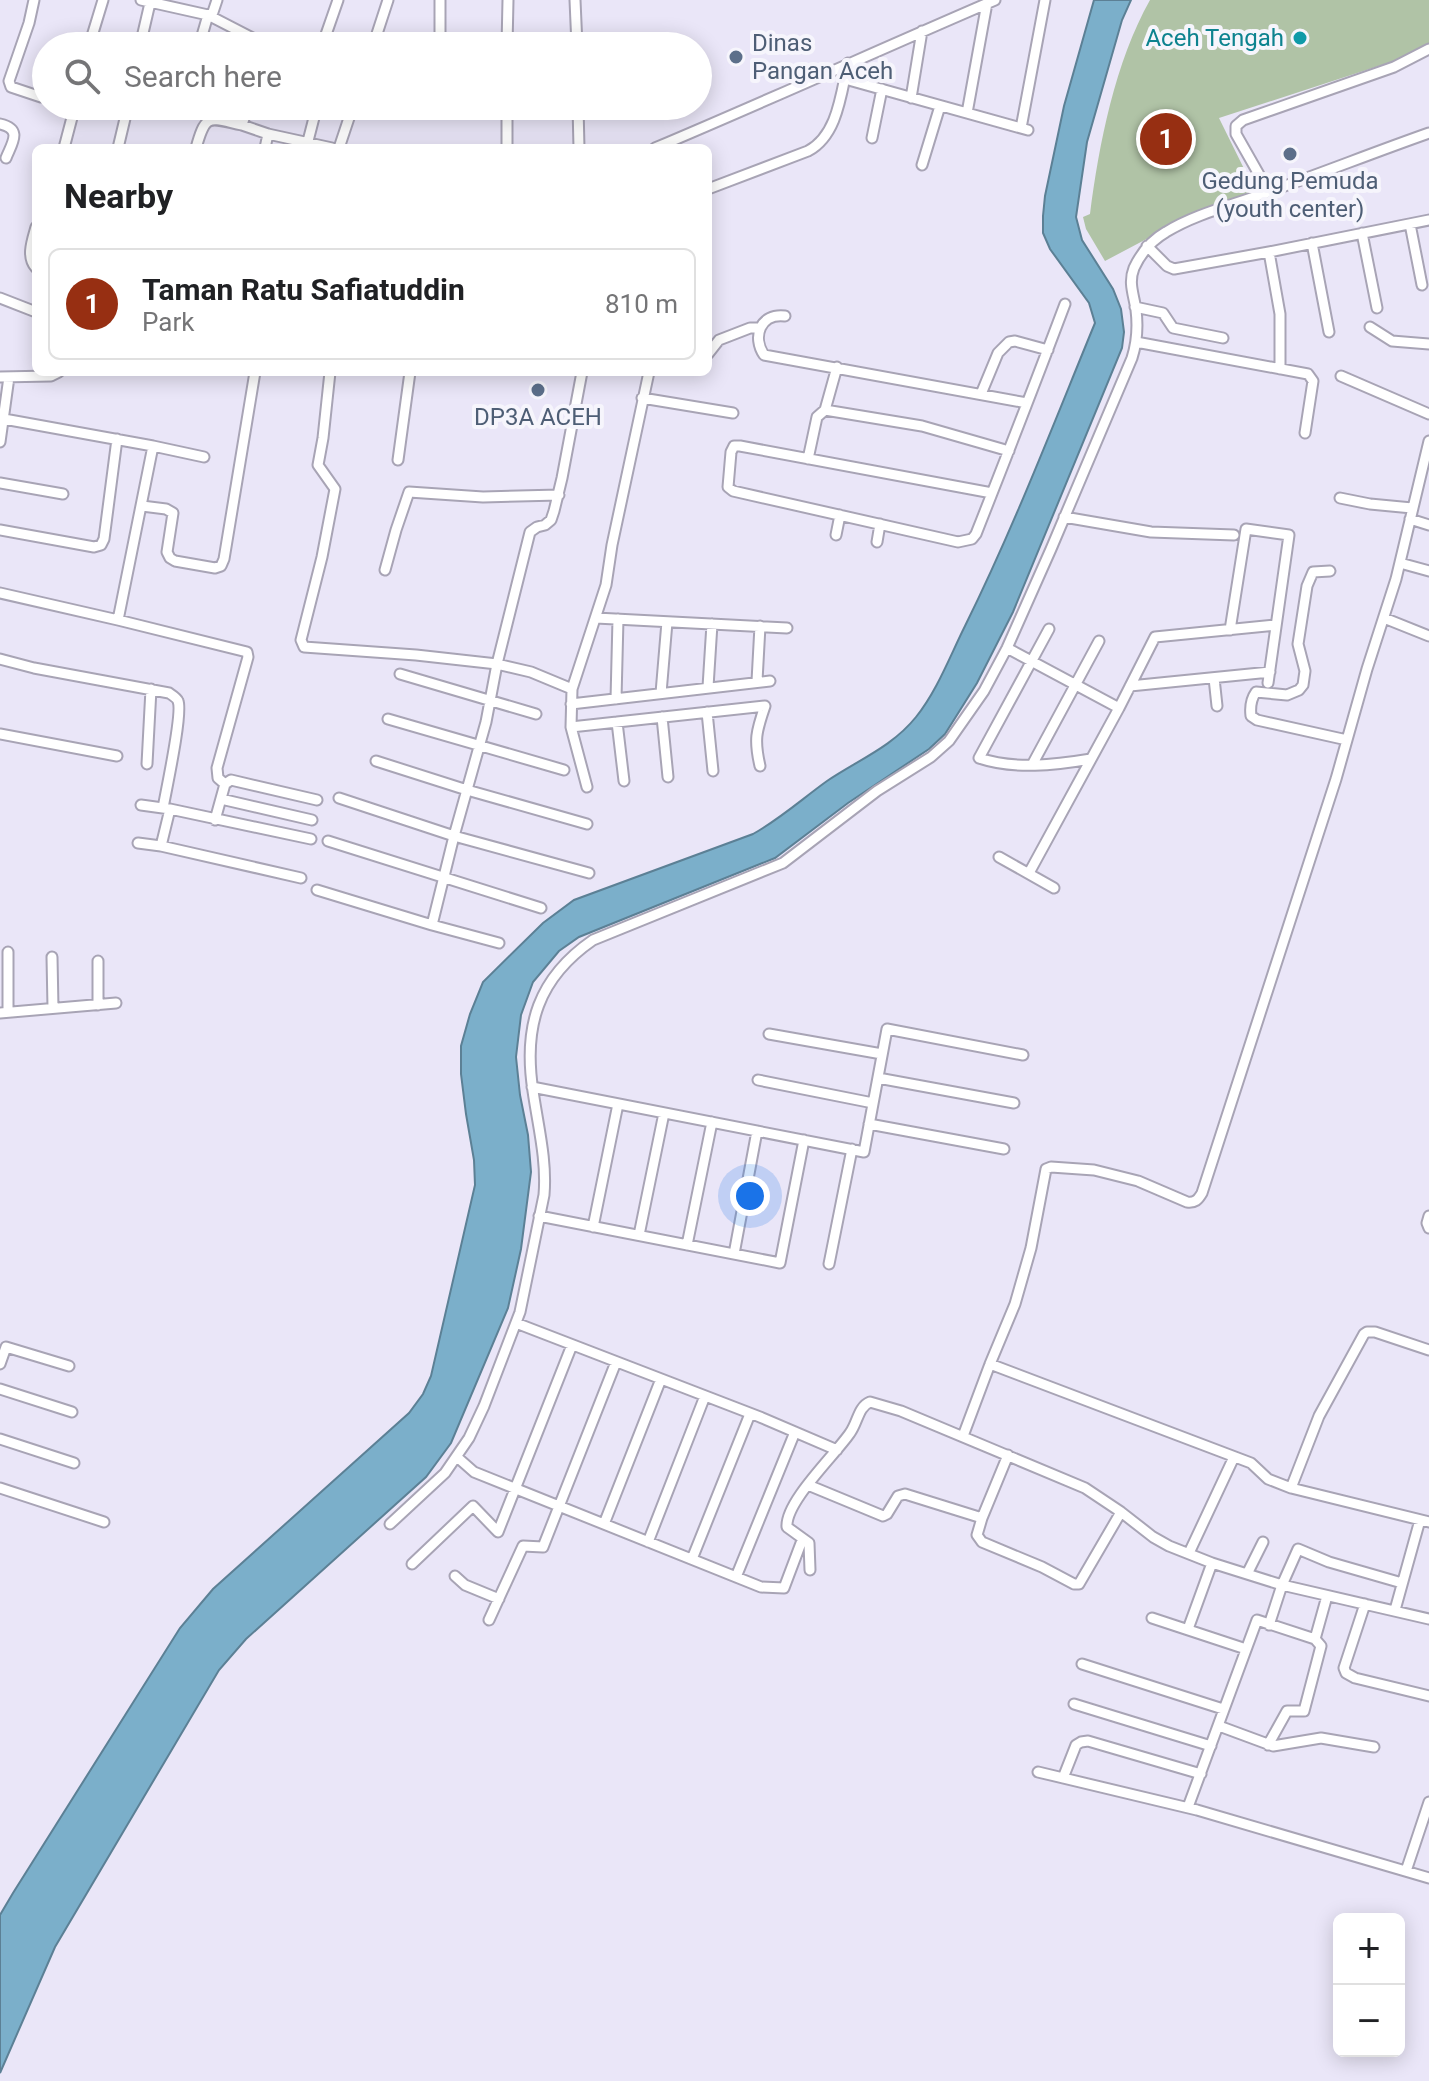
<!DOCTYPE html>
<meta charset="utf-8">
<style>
body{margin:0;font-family:Roboto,sans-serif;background:#f2f2f2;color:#202124}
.controls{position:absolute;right:24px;bottom:24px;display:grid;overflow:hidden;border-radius:12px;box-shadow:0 4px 20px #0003}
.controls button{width:72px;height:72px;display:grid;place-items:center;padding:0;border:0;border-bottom:2px solid #e0e0e0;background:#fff;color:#202124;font:40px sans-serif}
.you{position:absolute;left:750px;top:1196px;width:28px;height:28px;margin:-20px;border:6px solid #fff;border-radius:50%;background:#1a73e8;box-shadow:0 0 0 12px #1a73e833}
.badge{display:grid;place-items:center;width:52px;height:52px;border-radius:50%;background:#972f12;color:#fff;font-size:26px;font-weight:700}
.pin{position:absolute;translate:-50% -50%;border:4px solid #fff;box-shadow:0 2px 8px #0006}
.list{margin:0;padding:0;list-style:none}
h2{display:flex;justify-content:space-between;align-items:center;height:104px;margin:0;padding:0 32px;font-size:34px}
h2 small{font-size:26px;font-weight:400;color:#757577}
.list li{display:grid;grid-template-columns:52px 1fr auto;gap:24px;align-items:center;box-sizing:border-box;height:112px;margin:0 16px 16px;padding:0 16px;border:2px solid #e0e0e0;border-radius:12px}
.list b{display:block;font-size:30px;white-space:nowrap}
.list p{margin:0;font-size:26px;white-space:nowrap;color:#757577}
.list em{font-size:26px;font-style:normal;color:#757577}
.icon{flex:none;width:44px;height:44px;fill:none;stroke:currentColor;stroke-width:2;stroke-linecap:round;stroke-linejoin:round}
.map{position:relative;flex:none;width:1429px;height:2081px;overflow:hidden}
.search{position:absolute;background:#fff;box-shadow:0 4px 20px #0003;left:32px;top:32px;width:680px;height:88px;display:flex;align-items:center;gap:20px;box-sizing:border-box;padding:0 28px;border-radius:44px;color:#757577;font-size:30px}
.panel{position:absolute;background:#fff;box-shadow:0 4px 20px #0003;left:32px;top:144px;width:680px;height:232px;border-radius:12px}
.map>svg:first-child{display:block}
</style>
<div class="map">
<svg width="1429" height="2081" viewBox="0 0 1429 2081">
<rect width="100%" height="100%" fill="#eae6f8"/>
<!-- green -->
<path fill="#b0c3a6" d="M1150,0H1429V44L1400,59L1219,118L1255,191L1190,216L1105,261L1086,229L1083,217L1090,214C1099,144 1115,62 1150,0Z"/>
<!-- water -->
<path fill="#7bafca" stroke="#5c8095" stroke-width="2" d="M1094,0H1131L1122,20L1087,142L1076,217L1082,240L1113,289L1121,309L1124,332L1122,348L1013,612L977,683L945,734L929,749L848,803L775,858L579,937L559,951L533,982L521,1015L516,1057L520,1095L528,1135L531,1172L521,1249L508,1308L451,1443L426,1477L246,1639L219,1670L55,1947L0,2073V1915L13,1893L180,1628L213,1589L409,1413L423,1394L431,1376L475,1185L474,1160L466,1114L461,1074V1046L470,1014L483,982L543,923L574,900L753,834C780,819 802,799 827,781C858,760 892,747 916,717C937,691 950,656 965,626C1014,527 1053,425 1095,323L1089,303L1050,249L1043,233V216L1045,196L1064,106Z"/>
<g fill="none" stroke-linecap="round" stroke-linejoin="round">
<defs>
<path id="minor" d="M34,0L29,23L9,81L11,87L41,97
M141,0L208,15L268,46
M440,0V46
M575,0L577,46
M89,46L103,0
M140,46L150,3
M199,46L208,15L213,12L217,0
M322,46L338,0
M373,46L388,0
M507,46L508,0
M845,79L1028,130
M911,98L922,31
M507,106V148
M578,106L579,148
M967,113L987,3
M0,124C23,129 12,143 6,158
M242,125L268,134L332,148
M1021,128L1045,0
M872,138L882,89
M308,141L317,106
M64,148L75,106
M118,148L128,106
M196,148C206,112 209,118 242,125L248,106
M265,148L268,134
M339,148L353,106
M655,148C769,100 881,49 995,0
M922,165L940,106
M708,189L808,151C838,135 841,93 848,63
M1269,192L1236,134V126L1243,120L1394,67L1429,49
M1410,224L1422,285
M36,227C32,241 26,257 36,268
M1362,233L1377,308
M1312,243L1329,332
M1147,246L1167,266L1174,269L1269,252L1429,220
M1269,252L1280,314V369
M0,298L36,312
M1135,307L1163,313L1173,328L1223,338
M785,316C760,313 752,337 764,355L1027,403
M1370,327L1392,341L1429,344
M1136,342L1308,374L1313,381L1305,433
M708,354L719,340L750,328H760
M330,372L323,438L318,465L335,489L322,557L301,640L304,647L416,655L497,664L531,672L572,689
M1341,376L1429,414
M0,377L51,376L59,372
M981,394L998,353L1009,342L1015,341L1048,350
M642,398L733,413
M825,410L837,367
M4,419L153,446L204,457
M0,442L9,377
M808,459L817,417L825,410L922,426L1009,451
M398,460L410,372
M0,483L63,494
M992,493L740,446H734L731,452L728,487L733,491L958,542L972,539L976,534C1006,458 1036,381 1065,304
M1340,498L1370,504L1412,508
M142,506L166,509L173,513L167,552L170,558L175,561L215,568L221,566L224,559L255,372
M1064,517L1151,532L1234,535
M1410,519L1429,525
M0,530L94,547L101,545L104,539L117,439
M836,535L840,515
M877,542L880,524
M1400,563L1429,571
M385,570L396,530L409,492L483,497L559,495
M1330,571L1313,572L1307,586L1298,644L1305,671L1303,685L1299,690L1287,695L1256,692C1251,699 1250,708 1251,716L1257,720L1347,740
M0,593L118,620L247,652L248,657L217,768L218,778L225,784
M596,618L787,628
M1384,618L1429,636
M118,620L153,446
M1049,629L979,758C1015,770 1055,765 1091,759
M1230,630L1246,529L1289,535L1268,683
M1007,648L1119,708
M0,659L34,668L169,693C172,695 177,698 178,701C183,713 166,791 163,808
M400,674L536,714
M1214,678L1217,706
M757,681L760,626
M1130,686L1270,672
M708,687L712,624
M661,693L667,622
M616,699L618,619
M571,704L770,681
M707,712L713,771
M662,717L668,777
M388,719L564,770
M617,722L624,781
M571,727L765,706C756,732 754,740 760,766
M0,734L117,756
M376,761L467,790L587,824
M147,764L151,689
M1032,765L1099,641
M587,787L571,727L572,689L606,585L612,545L649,372
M339,798L454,836L589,873
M221,799L312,820
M141,805L170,809L311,839
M170,809L161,846L301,878
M215,820L225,784L231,780L317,800
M328,841L541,908
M138,843L161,846
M999,857L1054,888
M1029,873L1119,708L1155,637L1276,625
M317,890L432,925L499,943
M432,925L454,836L486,722L497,664L530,532L537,527L545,525L551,520L554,511L562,478L582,372
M52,957L53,1008
M98,1005V961
M8,1012V952
M0,1013L116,1003
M769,1034L882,1054
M878,1078L1014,1103
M758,1080L873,1103
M532,1087L864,1152L887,1029L1023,1055
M869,1124L1004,1149
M539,1216L780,1263L804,1140
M1429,1216L1427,1223L1429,1228
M593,1227L618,1104
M639,1235L664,1113
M687,1245L712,1122
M734,1254L757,1131
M829,1264L852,1149
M516,1323L760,1417L837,1450
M0,1364L6,1347L69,1366
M990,1364L1015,1304L1031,1248L1046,1169L1051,1167L1094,1170L1138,1181L1187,1202C1195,1203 1198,1200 1202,1193L1336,779L1367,669L1396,579L1429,441
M0,1389L72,1412
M963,1436L990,1364L1251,1463L1268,1479L1291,1488L1429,1522
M0,1439L74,1463
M1008,1455L982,1518L977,1535L982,1542L1042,1567L1074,1584H1079L1121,1512
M457,1457L474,1472L761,1587L784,1588L801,1543
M808,1485L883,1516L887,1514L898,1496L905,1494L982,1518
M0,1488L104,1522
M1291,1488L1319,1416L1364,1334L1367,1332H1375L1429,1350
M390,1524L445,1473L469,1438L484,1406L520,1312L544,1195C547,1160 538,1126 533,1091C523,1026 538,978 593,940L783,863L877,791L931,757L949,741L984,691L1007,648L1051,549L1132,358C1137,342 1138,326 1136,310C1134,295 1128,283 1134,268C1141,253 1152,240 1166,232C1197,213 1234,205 1268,192C1322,173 1375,152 1429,133
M604,1524L661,1379
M648,1542L705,1396
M1189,1553L1234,1457
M692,1559L750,1414
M412,1564L473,1506L498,1532L572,1345
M810,1570L809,1543L787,1527C785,1502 835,1455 850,1433C858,1422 858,1407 870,1402L901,1411L1085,1488L1121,1512L1153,1537L1169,1546L1212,1563L1282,1585L1429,1619
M1247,1574L1263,1542
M455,1576L465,1585L499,1599
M736,1577L795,1432
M1365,1604L1344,1668L1346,1673L1355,1678L1429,1696
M1395,1610L1420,1520
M1152,1618L1246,1649
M489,1620L523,1546L543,1547L616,1362
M1269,1625L1282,1585L1298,1549L1329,1562L1402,1583
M1188,1629L1212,1563
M1315,1639L1327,1596
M1082,1664L1223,1709
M1074,1704L1211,1746
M1219,1726L1273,1746L1321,1738L1374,1747
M1038,1772L1197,1810L1429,1878
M1063,1778L1076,1745L1081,1742L1088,1741L1201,1774
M1188,1807L1257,1620L1315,1639L1321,1646L1304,1711H1287L1268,1745
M1406,1871L1429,1802"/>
</defs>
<!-- minor casing -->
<use href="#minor" stroke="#a8a4b5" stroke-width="13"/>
<!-- minor -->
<use href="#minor" stroke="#fff" stroke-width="9"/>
</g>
<!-- markers -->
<circle fill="#0f9aa8" stroke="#f6f5fc" stroke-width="3" cx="1300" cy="38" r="8"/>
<g fill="#5c6f8a" stroke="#f6f5fc" stroke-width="3">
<circle cx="736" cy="57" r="8"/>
<circle cx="1290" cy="154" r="8"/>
<circle cx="538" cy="390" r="8"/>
</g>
<g text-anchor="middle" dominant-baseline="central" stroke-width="8" stroke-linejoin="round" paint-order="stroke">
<!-- culture labels -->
<g font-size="24" fill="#0d838f" stroke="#f6f5fc" text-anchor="end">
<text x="1284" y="38">Aceh Tengah</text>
</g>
<!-- service labels -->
<g font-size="24" fill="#4e5e75" stroke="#f6f5fc">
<text x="752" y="43" text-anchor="start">Dinas<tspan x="752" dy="28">Pangan Aceh</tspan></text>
<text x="1290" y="181">Gedung Pemuda<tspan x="1290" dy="28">(youth center)</tspan></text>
<text x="538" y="417">DP3A ACEH</text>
</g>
</g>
</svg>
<div class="controls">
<button>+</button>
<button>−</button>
</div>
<div class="you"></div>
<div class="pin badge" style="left:1166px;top:139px">1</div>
<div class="search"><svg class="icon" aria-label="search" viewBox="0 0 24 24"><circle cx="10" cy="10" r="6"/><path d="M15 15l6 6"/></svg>Search here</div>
<section class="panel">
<h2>Nearby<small></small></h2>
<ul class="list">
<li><span class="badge">1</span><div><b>Taman Ratu Safiatuddin</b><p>Park</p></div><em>810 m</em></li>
</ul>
</section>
</div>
